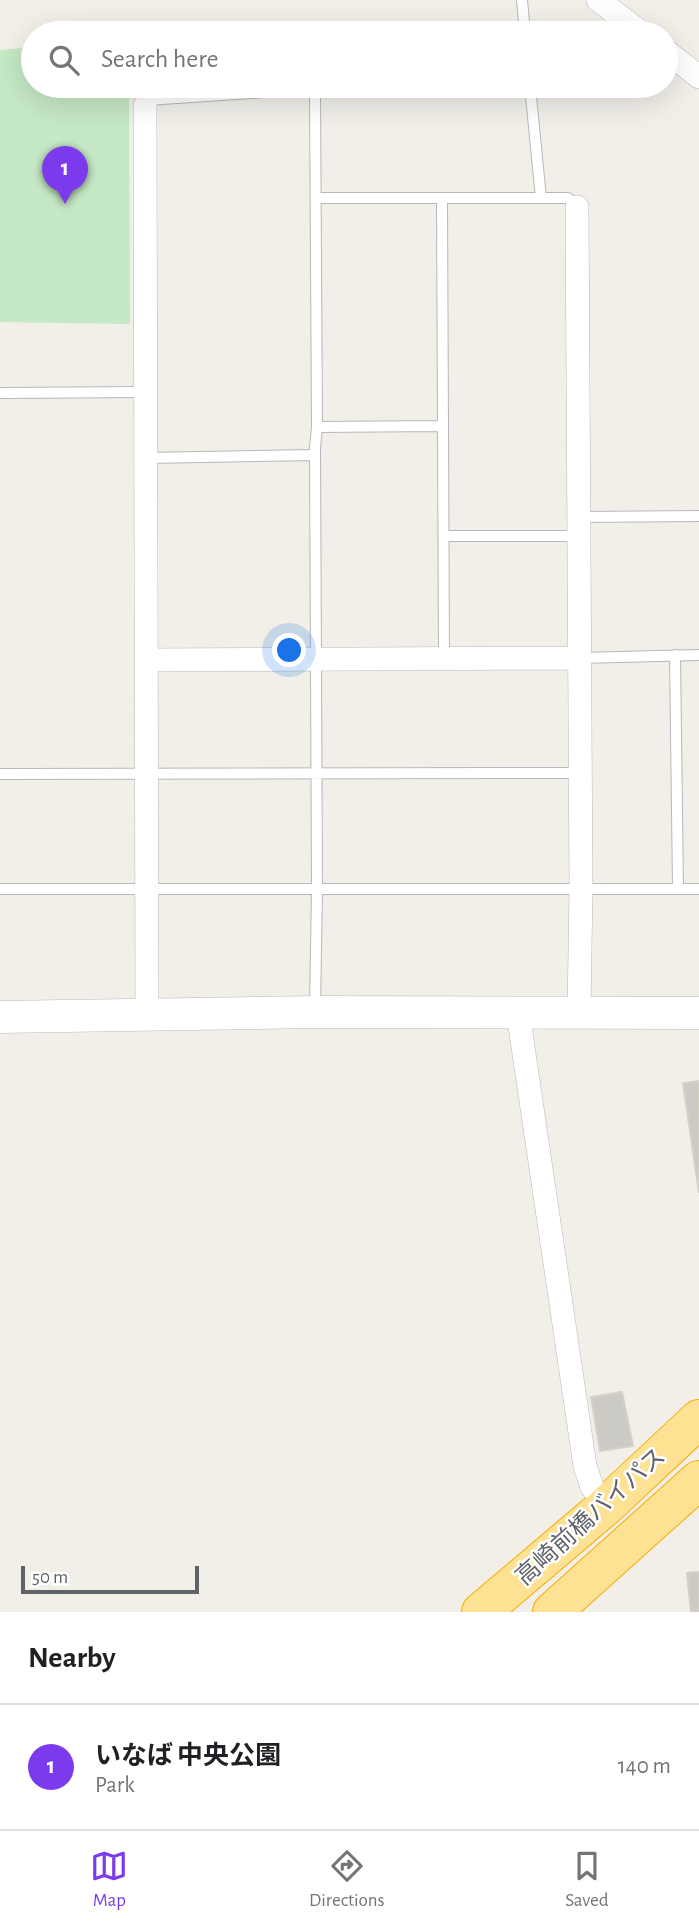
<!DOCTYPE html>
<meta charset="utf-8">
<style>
body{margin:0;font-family:"Alegreya Sans","Noto Sans JP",sans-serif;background:#f6f6f6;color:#202124}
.scale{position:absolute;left:21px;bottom:18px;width:178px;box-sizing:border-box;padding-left:7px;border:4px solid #5f6368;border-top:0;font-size:19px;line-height:24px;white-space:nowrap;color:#5f6368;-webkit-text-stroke:5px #fff;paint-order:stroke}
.you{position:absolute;left:290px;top:651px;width:24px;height:24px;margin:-18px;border:5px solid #fff;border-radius:50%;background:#1a73e8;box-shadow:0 0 0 10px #1a73e833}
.badge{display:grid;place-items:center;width:46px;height:46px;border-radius:50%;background:#7c3aed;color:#fff;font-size:23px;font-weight:700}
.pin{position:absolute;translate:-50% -58px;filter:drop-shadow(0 2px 4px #0008)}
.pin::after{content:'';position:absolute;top:37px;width:24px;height:21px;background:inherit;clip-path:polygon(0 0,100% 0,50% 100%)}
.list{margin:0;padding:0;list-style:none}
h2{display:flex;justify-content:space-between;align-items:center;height:91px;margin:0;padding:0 28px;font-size:30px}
h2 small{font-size:23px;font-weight:400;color:#757577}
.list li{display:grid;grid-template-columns:46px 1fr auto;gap:21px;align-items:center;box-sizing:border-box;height:126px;padding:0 28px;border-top:2px solid #e0e0e0}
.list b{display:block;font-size:26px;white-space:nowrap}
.list p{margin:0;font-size:23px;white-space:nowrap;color:#757577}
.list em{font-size:23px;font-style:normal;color:#757577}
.icon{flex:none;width:38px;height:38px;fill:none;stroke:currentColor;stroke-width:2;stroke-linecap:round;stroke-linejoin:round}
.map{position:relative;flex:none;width:699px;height:1612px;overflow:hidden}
.search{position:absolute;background:#fff;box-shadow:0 7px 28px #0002;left:21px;right:21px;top:21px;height:77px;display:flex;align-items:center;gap:18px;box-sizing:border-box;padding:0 24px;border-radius:38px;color:#757577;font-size:26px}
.sheet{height:217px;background:#fff}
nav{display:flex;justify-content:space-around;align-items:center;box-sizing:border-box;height:98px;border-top:2px solid #e0e0e0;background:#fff;font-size:19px;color:#757577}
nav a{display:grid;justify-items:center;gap:4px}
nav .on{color:#7c3aed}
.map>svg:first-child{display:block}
</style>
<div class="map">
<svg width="699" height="1612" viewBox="0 0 699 1612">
<rect width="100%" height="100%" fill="#f1efe8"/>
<!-- green -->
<path fill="#c5e8c5" d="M33,47V86H129L130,324L0,322V50Z"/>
<!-- building -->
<path fill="#cccac5" stroke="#d6d1c6" stroke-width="2" d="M699,1081V1193L683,1083Z
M622,1392L633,1446L600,1451L591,1397Z
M699,1572V1612H691L687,1573Z"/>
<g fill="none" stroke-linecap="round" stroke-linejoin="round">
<defs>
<path id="lane" d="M522,0L525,33
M530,86L541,198
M145,106L147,100L310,89L315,94L317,427L315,448L317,889L315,1009
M316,198H568L577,207
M442,198L444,658
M0,393L145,392
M317,427L442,426
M145,458L315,455
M580,517L699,516
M444,536H580
M675,655L678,888
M579,658L699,655
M0,774L580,773
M0,889H699"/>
<path id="street" d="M598,0L642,33
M666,51L699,77
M145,106L147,1017
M577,207L581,890L579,1012
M146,660L579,658
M518,1013L585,1466L592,1487L606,1506"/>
<path id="secondary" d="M0,1017L315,1012L699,1013"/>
<path id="highway" d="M481,1612L606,1506L699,1419
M552,1612L699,1480"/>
</defs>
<!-- lane casing -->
<use href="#lane" stroke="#b5b8bc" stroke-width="12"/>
<!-- street casing -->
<use href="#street" stroke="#b5b8bc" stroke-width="24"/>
<!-- secondary casing -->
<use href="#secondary" stroke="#b6babf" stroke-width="33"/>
<!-- highway casing -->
<use href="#highway" stroke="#f9ab00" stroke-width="40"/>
<!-- lane -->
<use href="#lane" stroke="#fff" stroke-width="10"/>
<!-- street -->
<use href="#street" stroke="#fff" stroke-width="23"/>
<!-- secondary -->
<use href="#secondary" stroke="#fff" stroke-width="32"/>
<!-- highway -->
<use href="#highway" stroke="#fde293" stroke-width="38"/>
</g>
<g text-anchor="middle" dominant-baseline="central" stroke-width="5" stroke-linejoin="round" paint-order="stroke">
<!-- street labels -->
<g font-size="24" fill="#5f6368" stroke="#fff">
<text transform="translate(591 1517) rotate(-42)">高崎前橋バイパス</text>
</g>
</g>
</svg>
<div class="scale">50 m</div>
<div class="you"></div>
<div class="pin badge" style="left:65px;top:204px">1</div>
<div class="search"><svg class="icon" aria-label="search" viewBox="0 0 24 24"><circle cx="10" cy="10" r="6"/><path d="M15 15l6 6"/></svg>Search here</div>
</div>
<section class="sheet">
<h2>Nearby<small></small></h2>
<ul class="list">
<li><span class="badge">1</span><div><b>いなば 中央公園</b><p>Park</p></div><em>140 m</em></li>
</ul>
</section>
<nav>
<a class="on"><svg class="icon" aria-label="map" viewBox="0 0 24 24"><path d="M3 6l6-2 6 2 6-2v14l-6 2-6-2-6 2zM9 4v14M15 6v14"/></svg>Map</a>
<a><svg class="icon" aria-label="directions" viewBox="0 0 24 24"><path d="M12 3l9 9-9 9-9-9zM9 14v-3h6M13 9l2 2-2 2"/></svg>Directions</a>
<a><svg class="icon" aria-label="saved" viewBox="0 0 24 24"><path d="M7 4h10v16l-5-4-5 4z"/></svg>Saved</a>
</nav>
